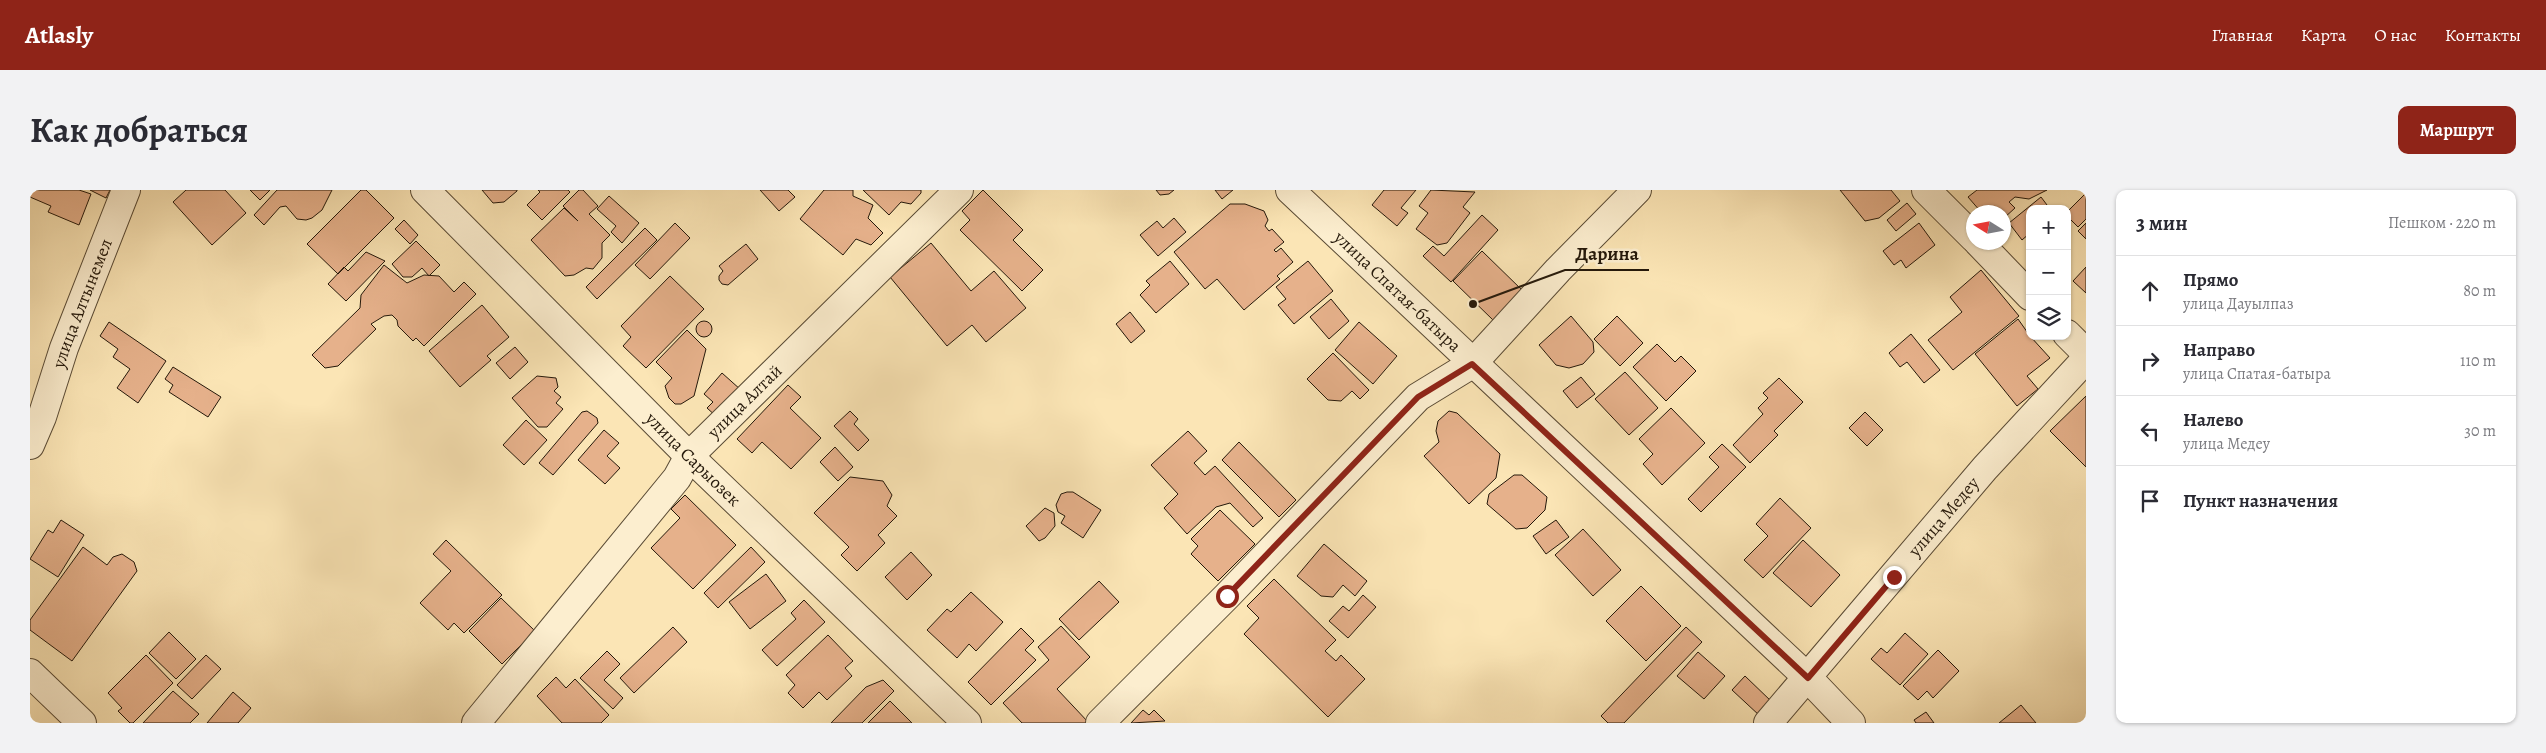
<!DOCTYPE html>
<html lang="ru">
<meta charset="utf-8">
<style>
body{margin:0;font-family:Alegreya,serif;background:#f2f2f3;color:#2b2b33}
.controls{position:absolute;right:15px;top:15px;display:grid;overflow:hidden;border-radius:10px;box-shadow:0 1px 4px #0004}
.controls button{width:45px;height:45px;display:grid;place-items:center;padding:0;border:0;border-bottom:1px solid #e1e1e2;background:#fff;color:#2b2b33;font:25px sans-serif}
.compass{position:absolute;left:1936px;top:15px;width:45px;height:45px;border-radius:50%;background:#fff;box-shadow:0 1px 4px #0004;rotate:281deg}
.stop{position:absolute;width:15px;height:15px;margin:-11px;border:4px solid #8f2418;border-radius:50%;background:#fff}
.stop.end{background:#8f2418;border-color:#fff;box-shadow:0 1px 5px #0008}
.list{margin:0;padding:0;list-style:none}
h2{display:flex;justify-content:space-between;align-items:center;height:65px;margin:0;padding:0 20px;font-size:21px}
h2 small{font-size:16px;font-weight:400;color:#7c7c81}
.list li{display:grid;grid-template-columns:32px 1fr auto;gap:15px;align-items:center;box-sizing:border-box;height:70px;padding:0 20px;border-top:1px solid #e1e1e2}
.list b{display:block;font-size:19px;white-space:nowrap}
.list p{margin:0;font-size:16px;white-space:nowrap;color:#7c7c81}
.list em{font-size:16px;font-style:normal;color:#7c7c81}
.icon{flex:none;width:28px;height:28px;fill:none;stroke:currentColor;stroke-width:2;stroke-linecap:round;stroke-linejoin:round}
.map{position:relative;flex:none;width:2056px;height:533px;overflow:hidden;border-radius:10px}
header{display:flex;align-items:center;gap:30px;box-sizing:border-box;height:70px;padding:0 25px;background:#8f2418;color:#fff}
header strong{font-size:24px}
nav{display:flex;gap:28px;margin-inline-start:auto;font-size:18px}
.intro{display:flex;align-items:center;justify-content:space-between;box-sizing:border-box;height:120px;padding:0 30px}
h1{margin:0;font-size:35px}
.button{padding:12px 22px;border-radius:10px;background:#8f2418;color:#fff;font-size:18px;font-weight:700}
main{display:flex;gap:30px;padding:0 30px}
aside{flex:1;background:#fff;border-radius:10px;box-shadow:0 1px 4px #0004}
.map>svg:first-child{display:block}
</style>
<header>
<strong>Atlasly</strong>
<nav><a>Главная</a><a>Карта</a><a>О нас</a><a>Контакты</a></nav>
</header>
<div class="intro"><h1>Как добраться</h1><a class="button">Маршрут</a></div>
<main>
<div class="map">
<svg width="2056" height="533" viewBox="0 0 2056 533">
<rect width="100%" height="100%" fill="#fbe5b5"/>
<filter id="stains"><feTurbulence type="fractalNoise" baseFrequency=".004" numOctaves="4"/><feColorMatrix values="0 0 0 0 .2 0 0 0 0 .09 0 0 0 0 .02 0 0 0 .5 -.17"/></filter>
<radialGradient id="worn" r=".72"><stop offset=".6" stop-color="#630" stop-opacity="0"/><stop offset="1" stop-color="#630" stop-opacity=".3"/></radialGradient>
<!-- building -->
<path fill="#e6b18b" stroke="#24180a" d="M0,0H49L61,4L49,35L18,22L21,16L0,7Z
M60,0H80L76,8Z
M156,0H195L216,23L182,55L143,12Z
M220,0H240L230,10Z
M247,0H302L292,20L282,28L276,30L267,29L256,16L250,17L234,35L224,25Z
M331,0H336L364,28L308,84L277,54Z
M452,0H487V1L474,12L463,13Z
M508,0H538L540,2L512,30L497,15L510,2Z
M549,0H553L568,16L559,24L580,45L572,53V68L563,79L556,78L544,85L535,86L501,50L534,18L548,31L533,16Z
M730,0H758L765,7L749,21Z
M794,0H823V6L843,15L838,28L853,43L841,55L826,49L813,65L770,29Z
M833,0H891V3L881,14L871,12L859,25Z
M953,0L993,40L983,50L1013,80L992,101L930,40L940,30L932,21Z
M1126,0H1144L1139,4L1130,5Z
M1185,0H1203L1192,9Z
M1354,0H1386L1371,18L1378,23L1367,36L1342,15Z
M1401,0L1445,2L1433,17L1440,23L1417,53L1407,55L1386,39L1398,23L1389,16Z
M1810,0H1861L1870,11L1849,28L1835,31Z
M1947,0H2017L1999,9L1985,7L1979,12L1985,18L1974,28V22H1951L1938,7Z
M2056,3V29L2048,37L2037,26V22Z
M579,6L609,33L592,53L581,42L586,36L567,19Z
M2011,7L2020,19H2000V43L1992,50L1979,33Z
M1877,13L1886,24L1866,41L1857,30Z
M1200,14H1215L1234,21L1238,30L1235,36L1239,41L1242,39L1254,52L1244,60L1246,62L1251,58L1263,72L1247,86L1250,89L1214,120L1187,89L1175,99L1144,62Z
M1452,25L1468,40L1421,92L1393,66L1403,56L1414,66Z
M1144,28L1156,42L1128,66L1110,45L1127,31L1133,38Z
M374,30L388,45L380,54L365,39Z
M645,33L660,48L620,89L605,75Z
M1889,33L1905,55L1876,78L1871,70L1864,75L1853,61Z
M2056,33V49L2048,41Z
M615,38L627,50L567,109L556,97Z
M386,51L410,75L399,86L392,78L382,87H373L362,74Z
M901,53L941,101L964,81L996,118L956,152L942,135L917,156L860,87Z
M716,54L728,69L698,95L692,94L689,90V86L693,81L689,76Z
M1452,61L1493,101L1464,131L1423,91Z
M336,62L355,71L316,111L298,94L314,77L318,81Z
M1140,71L1159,94L1126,123L1110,105L1120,95L1116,91Z
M1278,71L1303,101L1264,134L1248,115L1256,109L1246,97Z
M354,75L377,93L394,85L409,86L424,102L434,92L446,104L394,156L386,148L383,151L368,136L367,130L362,125L354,126L341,134L346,139L308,176L295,178L282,165L330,118L331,105Z
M2056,77V103L2043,91Z
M1951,80L1989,126L1923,180L1898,150L1932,122L1920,107Z
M640,86L674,119L616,178L593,156L601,147L591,136Z
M1301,109L1319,131L1299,149L1280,127Z
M452,115L479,147L457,166L461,170L430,197L399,161Z
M1100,122L1115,141L1101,153L1086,134Z
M1541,126L1563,152L1564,162L1553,174L1539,178L1526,175L1509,155Z
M1587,126L1613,153L1590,176L1564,149Z
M1988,129L2000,146L2020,168L1997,186L2008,199L1987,216L1945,164Z
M666 139a8 8 0 1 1 16 0a8 8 0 1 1-16 0Z
M79,132L136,171L108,213L87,198L100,179L83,167L88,159L70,146Z
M1329,132L1367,166L1343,194L1305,160Z
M657,140L676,159L664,206L651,214H645L639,208L635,196L642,188L626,172Z
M1881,144L1910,180L1894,193L1877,172L1870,177L1859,163Z
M1627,154L1645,172L1651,166L1666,181L1636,211L1603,177Z
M485,157L498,172L480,189L466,173Z
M1303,163L1339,200L1330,209L1322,201L1311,211L1298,210L1277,189Z
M143,177L191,207L178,227L139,202L143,195L135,189Z
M1595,182L1628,218L1599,245L1565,209Z
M692,183L711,200L687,227L677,218L683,212L674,204Z
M507,186L526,188L528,197L524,201L531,207L526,213L533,219L517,237H508L482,208Z
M1551,187L1565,204L1547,218L1533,201Z
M1749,188L1773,212L1744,241L1748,245L1720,273L1703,255L1733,224L1728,218L1738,208L1733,203Z
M758,195L771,207L760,218L791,248L761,279L732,252L722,263L707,249Z
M2056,206V277L2020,241Z
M1641,218L1675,253L1632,295L1613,274L1623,264L1609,249Z
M557,221L567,228L568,233L523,285L509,273L552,222Z
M820,221L828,229L824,234L839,250L828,261L804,236Z
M1419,221L1427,223L1470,264L1466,288L1439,314L1394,266L1409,252L1406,241L1408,231Z
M1835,222L1853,240L1837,256L1819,238Z
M496,230L517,250L494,275L473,255Z
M574,240L589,253L577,266L590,278L575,294L548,270Z
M1158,241L1177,261L1164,273L1175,285L1185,276L1233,328L1223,337L1200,313L1186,317L1157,344L1134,318L1148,304L1121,275Z
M1209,252L1266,310L1249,327L1192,270Z
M1692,254L1716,277L1671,322L1658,309L1689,277L1679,267Z
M805,257L823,277L808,291L790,272Z
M1484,285H1492L1517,307L1515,320L1497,338L1486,339L1457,314L1459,304Z
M820,287L853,291L862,305L857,316L867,326L848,345L855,353L827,381L811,365L819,357L784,323Z
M1037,302H1043L1071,320L1053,348L1031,333L1035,326L1028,322L1026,315L1031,304Z
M655,305L706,355L663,399L621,358L650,328L641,319Z
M1750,308L1781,338L1733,388L1714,370L1738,346L1726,334Z
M1015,318L1024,323L1025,336L1015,348L1009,351L996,336Z
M1190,320L1225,354L1188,391L1161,364L1168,356L1161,349Z
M31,330L54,345L28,387L0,369L18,340L23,343Z
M1526,330L1539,347L1516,364L1503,346Z
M1553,339L1591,380L1563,406L1525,365Z
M416,350L472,405L434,443L424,433L418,440L390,413L421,381L403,364Z
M1773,350L1810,385L1781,417L1743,383Z
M1294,354L1337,391L1325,406L1313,395L1303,407L1291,406L1267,386Z
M53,357L77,375L83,367L92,364L104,372L107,381L42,471L0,440V430Z
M721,357L735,372L688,418L674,403Z
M881,362L902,385L877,410L855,387Z
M736,384L756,411L720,439L699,412Z
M1244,389L1306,450L1295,461L1306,471L1311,465L1335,489L1298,527L1214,444L1229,428L1217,416Z
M1069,391L1089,412L1049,450L1029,429Z
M1611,396L1651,436L1616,471L1576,431Z
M941,402L973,432L946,461L939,454L927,468L897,440L917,419L921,422Z
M1333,405L1346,417L1318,448L1299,431L1313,416L1319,421Z
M471,408L505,441L472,474L439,441Z
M774,410L795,432L747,476L732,460L766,429L761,423Z
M1031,436L1060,467L1027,499L1059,533H992L973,513L1019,470L1008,457Z
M643,437L657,452L604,503L590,488Z
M1656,437L1672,452L1594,533H1578L1571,526Z
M991,438L1004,451L995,460L1006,470L961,515L938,492Z
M139,442L166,469L146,489L119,463Z
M1875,443L1898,464L1870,495L1841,469L1851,458L1857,463Z
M798,445L823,471L815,478L822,486L797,510L789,502L773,518L758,503L765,495L756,485Z
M1908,460L1929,481L1903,508L1897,501L1888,510L1873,496Z
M577,461L590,474L574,490L593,508L583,519L550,488Z
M1668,462L1695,486L1674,509L1647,486Z
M116,465L143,493L103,533H100L88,521L92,518L78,503Z
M176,465L191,479L162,509L147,495Z
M1715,486L1742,512L1730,526L1702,500Z
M526,487L536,498L545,489L579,525L571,533H532L507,506Z
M853,490L864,501L832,533H801L836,497Z
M143,501L169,524L160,533H113Z
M203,502L221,518L208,533H177Z
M860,511L882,533H838Z
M1991,515L2006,533H1969Z
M1113,520L1119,525L1124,520L1135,531L1101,533Z
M1896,522L1904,533H1886L1884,530Z"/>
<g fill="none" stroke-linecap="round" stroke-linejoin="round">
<defs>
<g id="minor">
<path id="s1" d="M395,0L659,266L937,533"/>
<path id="s2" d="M1260,0L1778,488L1821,533"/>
<path d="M1896,0L1944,48"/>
<path d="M1948,52L2000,106"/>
<path d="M2037,144L2056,163"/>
<path id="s3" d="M0,255L12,227L34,158L96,0"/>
<path d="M0,483L52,533"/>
<path id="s4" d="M446,533L647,288L659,266L929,0"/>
<path d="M1070,533L1197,406L1388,207L1442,174L1528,80L1607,0"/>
<path id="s5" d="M1738,533L1955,278L2056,169"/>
</g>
</defs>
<!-- minor casing -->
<use href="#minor" stroke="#5a4b35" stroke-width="30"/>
<!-- minor -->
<use href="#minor" stroke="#fceecf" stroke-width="28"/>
</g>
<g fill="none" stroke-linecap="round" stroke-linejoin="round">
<!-- route -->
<path stroke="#8f2418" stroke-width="6" d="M1197,406L1388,207L1442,174L1778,488L1864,387"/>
</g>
<g text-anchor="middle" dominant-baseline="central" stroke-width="5" stroke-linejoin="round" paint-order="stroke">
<!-- street labels -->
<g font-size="18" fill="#24180a" stroke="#fceecf">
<text stroke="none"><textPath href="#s2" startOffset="148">улица Спатая-батыра</textPath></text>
<text stroke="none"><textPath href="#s3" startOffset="151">улица Алтынемел</textPath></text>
<text stroke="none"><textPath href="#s4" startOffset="420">улица Алтай</textPath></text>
<text stroke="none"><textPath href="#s1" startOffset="380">улица Сарыозек</textPath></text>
<text stroke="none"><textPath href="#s5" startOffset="271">улица Медеу</textPath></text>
</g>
</g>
<!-- callouts -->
<path fill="none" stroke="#24180a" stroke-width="2" d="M1443 114L1535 80H1619"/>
<circle fill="#24180a" stroke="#fceecf" stroke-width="2" cx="1443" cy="114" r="5"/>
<g font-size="19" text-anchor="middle" font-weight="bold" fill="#24180a" stroke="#fceecf" stroke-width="5" stroke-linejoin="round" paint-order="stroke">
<text x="1577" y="70">Дарина</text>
</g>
<rect width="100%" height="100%" filter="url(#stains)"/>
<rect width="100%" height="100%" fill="url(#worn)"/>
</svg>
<div class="controls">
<button>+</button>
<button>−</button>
<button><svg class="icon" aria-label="layers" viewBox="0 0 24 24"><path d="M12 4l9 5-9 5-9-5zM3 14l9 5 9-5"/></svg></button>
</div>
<svg class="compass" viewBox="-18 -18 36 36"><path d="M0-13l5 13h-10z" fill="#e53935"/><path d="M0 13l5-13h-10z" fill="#7c7c81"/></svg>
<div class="stop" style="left:1197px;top:406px"></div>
<div class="stop end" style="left:1864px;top:387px"></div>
</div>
<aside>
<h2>3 мин<small>Пешком · 220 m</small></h2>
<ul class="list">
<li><svg class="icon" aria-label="ahead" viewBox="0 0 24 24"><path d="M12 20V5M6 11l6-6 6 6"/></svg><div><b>Прямо</b><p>улица Дауылпаз</p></div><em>80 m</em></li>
<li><svg class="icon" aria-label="right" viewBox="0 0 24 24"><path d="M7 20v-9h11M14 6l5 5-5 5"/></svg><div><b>Направо</b><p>улица Спатая-батыра</p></div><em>110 m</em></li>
<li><svg class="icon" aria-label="left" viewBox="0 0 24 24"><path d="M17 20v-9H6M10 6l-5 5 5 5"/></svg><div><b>Налево</b><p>улица Медеу</p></div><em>30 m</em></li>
<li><svg class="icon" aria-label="arrive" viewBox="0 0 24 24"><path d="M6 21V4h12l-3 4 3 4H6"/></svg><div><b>Пункт назначения</b></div></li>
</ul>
</aside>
</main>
